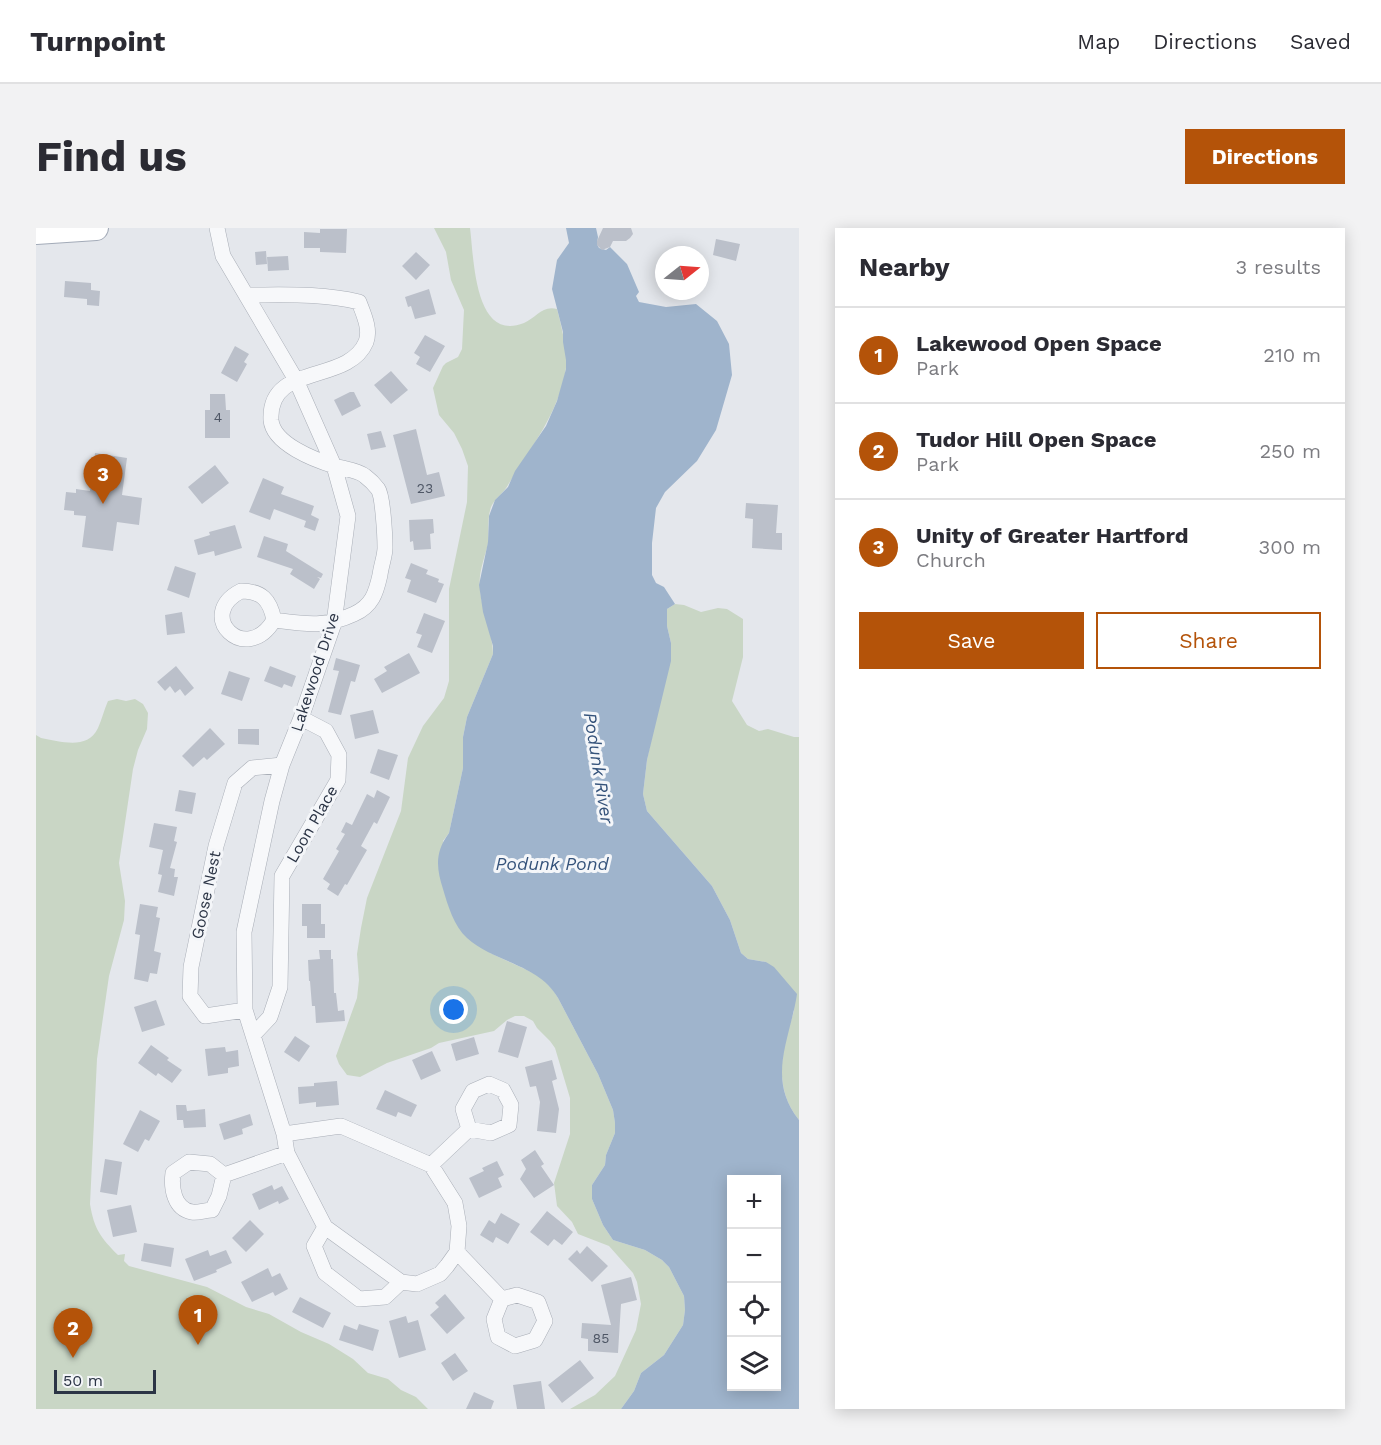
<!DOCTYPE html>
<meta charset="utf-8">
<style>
body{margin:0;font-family:"Work Sans",sans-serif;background:#f2f2f3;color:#2b2b33}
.controls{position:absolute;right:18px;bottom:18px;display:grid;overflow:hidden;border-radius:0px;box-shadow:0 3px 15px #0003}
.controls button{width:54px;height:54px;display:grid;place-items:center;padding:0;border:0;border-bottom:2px solid #e1e1e2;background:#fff;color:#2b2b33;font:30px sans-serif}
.compass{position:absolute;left:619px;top:18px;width:54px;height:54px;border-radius:50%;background:#fff;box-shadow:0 3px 15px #0003;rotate:73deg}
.scale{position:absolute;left:18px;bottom:15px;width:102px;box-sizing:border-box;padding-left:6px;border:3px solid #2b3445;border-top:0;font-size:16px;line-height:21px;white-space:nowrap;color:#2b3445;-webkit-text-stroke:4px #f4f6f9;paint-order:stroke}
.you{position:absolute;left:418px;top:782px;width:21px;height:21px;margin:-15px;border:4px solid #fff;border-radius:50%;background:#1a73e8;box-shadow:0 0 0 9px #1a73e833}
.badge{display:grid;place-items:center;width:39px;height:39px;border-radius:50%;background:#b45309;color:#fff;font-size:20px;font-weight:700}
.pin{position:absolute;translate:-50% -50px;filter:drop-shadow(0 2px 3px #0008)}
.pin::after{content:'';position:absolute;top:32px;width:21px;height:18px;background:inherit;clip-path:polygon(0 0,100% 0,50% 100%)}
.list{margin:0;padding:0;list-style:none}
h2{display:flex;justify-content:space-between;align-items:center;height:78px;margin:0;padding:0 24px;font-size:26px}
h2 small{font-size:20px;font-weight:400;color:#7c7c81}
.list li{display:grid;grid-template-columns:39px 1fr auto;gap:18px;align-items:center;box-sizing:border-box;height:96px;padding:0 24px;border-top:2px solid #e1e1e2}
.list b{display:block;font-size:22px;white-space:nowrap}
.list p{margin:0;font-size:20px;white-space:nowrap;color:#7c7c81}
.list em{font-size:20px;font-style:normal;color:#7c7c81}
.actions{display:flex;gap:12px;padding:18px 24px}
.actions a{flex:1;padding:14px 0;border:2px solid #b45309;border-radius:0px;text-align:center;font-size:21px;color:#b45309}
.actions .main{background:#b45309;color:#fff}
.icon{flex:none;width:33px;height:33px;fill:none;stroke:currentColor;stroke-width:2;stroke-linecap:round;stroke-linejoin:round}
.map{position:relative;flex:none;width:763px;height:1181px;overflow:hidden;border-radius:0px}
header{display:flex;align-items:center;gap:36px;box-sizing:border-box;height:84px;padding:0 30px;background:#fff;border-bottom:2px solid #e1e1e2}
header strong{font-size:28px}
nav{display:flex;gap:33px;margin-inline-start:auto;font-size:21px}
.intro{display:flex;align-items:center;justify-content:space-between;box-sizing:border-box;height:144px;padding:0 36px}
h1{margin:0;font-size:42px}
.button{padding:15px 27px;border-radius:0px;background:#b45309;color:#fff;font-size:21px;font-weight:700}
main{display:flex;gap:36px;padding:0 36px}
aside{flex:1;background:#fff;border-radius:0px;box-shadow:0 3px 15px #0003}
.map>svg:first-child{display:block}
</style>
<header>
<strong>Turnpoint</strong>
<nav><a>Map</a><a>Directions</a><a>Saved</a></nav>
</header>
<div class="intro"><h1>Find us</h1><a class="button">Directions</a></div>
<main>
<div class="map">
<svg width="763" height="1181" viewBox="0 0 763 1181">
<rect width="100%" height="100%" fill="#e4e7ec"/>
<!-- green -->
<path fill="#c9d6c5" d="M398,0H434C438,30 438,115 488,95C500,90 506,77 521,81C525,96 532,125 530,140C524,183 494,221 472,257C468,265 459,270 455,279C451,290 453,303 452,315C449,330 442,344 444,360C445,382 457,404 457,426L431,489L427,509V540L413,605L407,613L454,725L504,748L517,762L522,770L562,846L577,882L579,895V905L570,927L569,937L556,957V971L567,997L577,1012L609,1022L626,1032L633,1039L648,1068L649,1082L647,1097L628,1127L605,1145L598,1163L585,1181H534L559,1167L579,1148L600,1102L605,1076L601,1054L597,1045L573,1018L542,1006L536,994L521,978L518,955L534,906V870L519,820L514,813L501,800L497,793L488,788H479L471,792L458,803L403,815L395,820L351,835L324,849L311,847L303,836L300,828L321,770L323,752L321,726L325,700L331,670L365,583L372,530L387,498L408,470L413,453V361L431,274L432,238L426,221L418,205L403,187L397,160L407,138L410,135L422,129L426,121L428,82L415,52L410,24Z
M639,376L648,377L665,384L682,380L691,381L707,391V429L696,473L711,497L723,503L732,501L758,509H763V892C736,858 746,821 758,783L730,734L712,731L705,725L694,692L676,658L611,583L607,566L611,532L635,415L631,398V381Z
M81,471L90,473L99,471L107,476L112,485L111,501L102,522L97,541L83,635L89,673L88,692L73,748L61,831L54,976C58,1001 65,1010 82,1027L89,1026L88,1033L93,1038L171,1059L210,1079L233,1086L265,1104L293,1116L317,1131L332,1145L352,1151L365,1162L380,1169L392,1181H0V507L5,510C24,513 51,523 62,500C66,491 68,482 72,473Z"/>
<!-- water -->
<path fill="#9fb4cc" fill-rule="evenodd" d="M530,0H560L562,9L561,16L563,20L570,22L574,19L591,36L603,64L600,68L603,74L630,79L660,76L681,93L693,116L696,147L680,202L661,233L629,264L620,280L616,315V347L620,355L628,359L639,376L631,381V398L635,415V433L611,532L607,566L611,583L676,658L694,692L705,725L712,731L730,734L738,739L761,766C754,812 730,850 763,892V1181H585L598,1163L605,1145L628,1127L647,1097L649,1082L648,1068L633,1039L626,1032L609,1022L577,1012L567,997L556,971V957L569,937L570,927L579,905V895L577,882L562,846L522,770C503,736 459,735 431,710C418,698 412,678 407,661C400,639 399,624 413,605L427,540V509L431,489L457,426V418L447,384L443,357L452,314L453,288L459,272L472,259L479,243L510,198L521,173L530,141V132L527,114V104L516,61L521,32L533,15ZM696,952H740V1158H696Z"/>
<!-- building -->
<path fill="#bbc0ca" d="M567,0H595L597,6L594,10L590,13H577L574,19L566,22L561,17V13Z
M284,1H311L310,25L284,24V20H268V4L284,5Z
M680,11L704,16L700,33L677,27Z
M230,23L231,36L220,37L219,24Z
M380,24L394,37L380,52L366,38Z
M252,28L253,42L232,43L231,29Z
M29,53L55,55V62L64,63L63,78L51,77V71L28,69Z
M393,61L400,86L379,91L375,78L372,79L369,69Z
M389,107L409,118L394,144L380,136L384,129L378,125Z
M199,118L213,126L208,134L211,136L201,154L185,145Z
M355,143L372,162L355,176L338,157Z
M314,164H318L325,178L306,188L298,172Z
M174,166H189L190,182H194V210H169V182H174Z
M380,201L391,247L403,244L409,268L375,276L357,207Z
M345,203L350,219L335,222L331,206Z
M59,225L91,230L86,267L106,270L103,297L81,294L77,323L46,319L50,288L38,287V283L28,282L30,264L40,265V261L54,263Z
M179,237L193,255L166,276L152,259Z
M227,250L248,259L245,266L278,278L275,287L283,291L279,303L268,299L270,293L238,281L234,292L213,284Z
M710,275L742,277L740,305H746V322L716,320L717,291L709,290Z
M397,291L398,305L394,306L395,321L378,322L377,313L374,314L373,292Z
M199,297L206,320L179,328L178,323L162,327L158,312L174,307L173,304Z
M228,308L252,316L250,323L287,346L285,350L281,349L284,351L278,361L254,346L257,341L221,329Z
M375,335L392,342L390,346L403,351L402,354L408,356L400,375L371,364L375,352L369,350Z
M139,338L160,345L153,370L131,362Z
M146,384L149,405L131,407L129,387Z
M388,385L409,393L396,425L381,419L386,407L380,405Z
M373,425L384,445L346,465L338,451L351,443L348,439Z
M300,430L324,437L319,454L315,453L305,487L292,484L303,443L297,442Z
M140,438L158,460L149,468L144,461L139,465L134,458L129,463L121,454Z
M234,438L260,448L256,459L248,456L246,460L228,453Z
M193,443L214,450L206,473L185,466Z
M337,482L343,505L319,511L314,487Z
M174,500L189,516L171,532L168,529L157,539L146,528Z
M202,501H223V517L202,516Z
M342,521L362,527L353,552L334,545Z
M143,562L160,565L156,586L139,583Z
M341,562L354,569L341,596L338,594L325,618L331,622L311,657L309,656L302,668L291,661L294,656L287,651L303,623L300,621L309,606L305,604L310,594L316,597L331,566L338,570Z
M118,595L141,599L138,613L141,614L134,640L139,641L138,649H142L138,668L122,664L126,647L122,646L127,622L113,619Z
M104,676L122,679L120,689L124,690L118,723L125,725L121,746L114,745L112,754L98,751L104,707L99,706Z
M266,676H285V696H289V710H271V698H266Z
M283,722H295V731H297L298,765H300L302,783L308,782L309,793L280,795L279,778H276L274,753H273L272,732L284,731Z
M120,772L129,797L106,804L98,779Z
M471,793L491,799L482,830L462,824Z
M259,808L274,818L263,834L248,824Z
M438,809L443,826L420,833L415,816Z
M115,817L133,830L131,832L146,842L136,855L122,845L120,848L102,835Z
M189,819L190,824L202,822L203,838L192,840V845L172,848L169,821Z
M396,823L405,843L385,852L376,832Z
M516,832L521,851L516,853L523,881L520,905L501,903L504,874L500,858L494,859L489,839Z
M301,853L303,877L280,879V874L263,876L262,859L278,858V855Z
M349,862L381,877L375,889L362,884L360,889L340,881Z
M140,877H150L151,883L169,881L170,899L148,900L147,892H141Z
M104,882L124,893L113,913L109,911L102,924L87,916Z
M214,886L217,897L206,901L207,906L188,912L183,896Z
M499,922L508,936L505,938L518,957L498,970L484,951L490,941L485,932Z
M69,931L86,934L81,967L64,964Z
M461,933L468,947L462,950L466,959L443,970L433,950L448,943L446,940Z
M236,957L238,962L246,958L253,971L243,976L242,973L223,982L216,966Z
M95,977L101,1004L77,1009L71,982Z
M511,983L537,1004L526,1017L518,1011L512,1018L494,1004Z
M465,985L484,996L472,1016L460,1009L457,1015L444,1007L453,992L459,996Z
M214,992L228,1006L210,1024L196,1010Z
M108,1015L138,1020L135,1039L105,1033Z
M551,1018L572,1038L556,1054L532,1031L541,1022L544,1026Z
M172,1022L174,1028L190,1022L196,1035L180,1042L181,1044L158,1053L149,1031Z
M232,1040L236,1049L244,1045L252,1061L239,1068L237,1064L216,1074L205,1054Z
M595,1049L601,1072L585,1076L582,1125L552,1123V1111L545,1110L546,1095L575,1097L565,1057Z
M409,1066L429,1090L411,1106L394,1087L403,1079L399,1075Z
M264,1069L295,1085L287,1100L256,1084Z
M370,1088L372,1095L382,1092L390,1122L363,1130L353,1093Z
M323,1096L343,1102L337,1123L303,1112L308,1097L321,1102Z
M419,1125L432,1143L417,1153L405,1135Z
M544,1132L558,1150L526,1175L512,1157Z
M505,1153L509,1181H481L477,1157Z
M438,1164L458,1173L455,1181H430Z"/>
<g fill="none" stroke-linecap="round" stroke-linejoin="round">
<defs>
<path id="street" d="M181,0L187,28L260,152L298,238L312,288L298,395L265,490L246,537L236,573L208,704L209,782L248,906L251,925L289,999L365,1054L381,1056L404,1046L411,1038L421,1024L423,998L419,975L395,937L305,898L248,906
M211,67C249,67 286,65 323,74C327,85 335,101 330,114C312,157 232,134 235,192C237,216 279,232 299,238C308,241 322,242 329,248C333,251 339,257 342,261C347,268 349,309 349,320C349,328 345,338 344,347C340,365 336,378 318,386C288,400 269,396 238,392
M205,363C226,363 234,372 238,392C210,439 158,387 205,363Z
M209,782L169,788L154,768L155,739L180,618L199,555L216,540L246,537
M217,807L234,789L244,759L246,648L302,552L303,527L290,503L265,490
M395,937L433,901L455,905L473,897L475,877L467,862L453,856L437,863L427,881L433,901
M188,947L183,968L176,982C170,982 162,985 156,984C138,981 135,960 137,945L153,934L174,936L188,947L251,925
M289,999L278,1018L289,1045L323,1071L349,1069L365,1054
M421,1024L466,1071L458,1091L462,1109L479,1118L499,1112L509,1093L502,1074L481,1067L466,1071"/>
<path id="primary" d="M0,4L60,0"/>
</defs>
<!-- street casing -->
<use href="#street" stroke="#a9aeb7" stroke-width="16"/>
<!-- primary casing -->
<use href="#primary" stroke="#a3abb8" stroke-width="26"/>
<!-- street -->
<use href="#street" stroke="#f7f8fa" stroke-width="15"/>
<!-- primary -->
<use href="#primary" stroke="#fff" stroke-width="24"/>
</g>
<g text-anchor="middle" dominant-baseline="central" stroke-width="6" stroke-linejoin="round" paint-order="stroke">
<!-- number labels -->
<g font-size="14" fill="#4f5766">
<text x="182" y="189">4</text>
<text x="389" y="260">23</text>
<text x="565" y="1110">85</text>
</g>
<!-- street labels -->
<g font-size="16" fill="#2b3445" stroke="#f4f6f9">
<text transform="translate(279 444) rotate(-72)">Lakewood Drive</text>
<text transform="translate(276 596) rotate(-60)">Loon Place</text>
<text transform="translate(170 667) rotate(-78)">Goose Nest</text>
</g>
<!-- water labels -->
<g font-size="18" font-style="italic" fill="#34527a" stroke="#f4f6f9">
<text transform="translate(563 540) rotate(81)">Podunk River</text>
<text x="516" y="635">Podunk Pond</text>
</g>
</g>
</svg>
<div class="controls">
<button>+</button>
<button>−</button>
<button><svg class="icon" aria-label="locate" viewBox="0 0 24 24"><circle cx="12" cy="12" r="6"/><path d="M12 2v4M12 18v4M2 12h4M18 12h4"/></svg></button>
<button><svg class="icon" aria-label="layers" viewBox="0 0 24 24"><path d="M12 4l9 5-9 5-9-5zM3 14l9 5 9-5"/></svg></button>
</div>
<svg class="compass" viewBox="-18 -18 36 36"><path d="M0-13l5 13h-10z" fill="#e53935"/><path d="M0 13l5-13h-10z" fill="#7c7c81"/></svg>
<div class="scale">50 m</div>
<div class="you"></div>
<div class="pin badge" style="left:162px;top:1117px">1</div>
<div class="pin badge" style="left:37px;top:1130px">2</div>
<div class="pin badge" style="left:67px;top:276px">3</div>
</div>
<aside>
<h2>Nearby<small>3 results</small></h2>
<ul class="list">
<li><span class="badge">1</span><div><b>Lakewood Open Space</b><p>Park</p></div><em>210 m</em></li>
<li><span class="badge">2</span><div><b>Tudor Hill Open Space</b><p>Park</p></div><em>250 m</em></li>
<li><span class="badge">3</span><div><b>Unity of Greater Hartford</b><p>Church</p></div><em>300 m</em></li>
</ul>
<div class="actions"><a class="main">Save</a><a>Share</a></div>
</aside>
</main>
